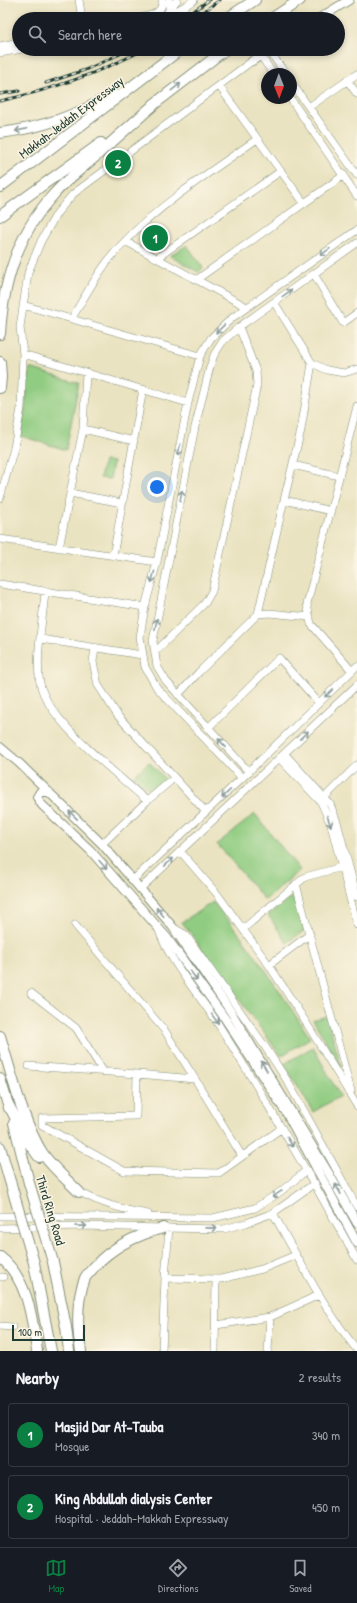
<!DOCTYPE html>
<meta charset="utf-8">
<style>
body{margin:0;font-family:"Patrick Hand",sans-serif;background:#242831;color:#f1f3f6}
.compass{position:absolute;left:261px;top:68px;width:36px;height:36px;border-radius:50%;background:#171b24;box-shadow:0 2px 6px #0003;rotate:179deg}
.scale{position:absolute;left:12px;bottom:10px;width:73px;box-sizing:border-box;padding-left:4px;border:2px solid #1f3d34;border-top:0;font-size:11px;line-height:14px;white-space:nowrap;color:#1f3d34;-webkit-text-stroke:3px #fcf5e5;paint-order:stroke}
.you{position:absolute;left:157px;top:487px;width:14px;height:14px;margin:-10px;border:3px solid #fff;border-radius:50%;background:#1a73e8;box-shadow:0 0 0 6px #1a73e833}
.badge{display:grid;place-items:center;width:26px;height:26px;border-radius:50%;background:#0b8043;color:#fff;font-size:13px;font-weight:700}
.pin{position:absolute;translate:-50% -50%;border:2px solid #fff;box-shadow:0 1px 4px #0006}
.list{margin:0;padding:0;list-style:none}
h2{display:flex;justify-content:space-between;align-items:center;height:52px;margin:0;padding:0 16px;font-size:17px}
h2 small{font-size:13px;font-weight:400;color:#9ea1a6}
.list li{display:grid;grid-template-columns:26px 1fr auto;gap:12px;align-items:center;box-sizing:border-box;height:64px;margin:0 8px 8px;padding:0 8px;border:1px solid #363941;border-radius:4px}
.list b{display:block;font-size:15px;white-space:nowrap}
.list p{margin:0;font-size:13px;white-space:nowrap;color:#9ea1a6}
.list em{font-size:13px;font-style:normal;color:#9ea1a6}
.icon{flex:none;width:22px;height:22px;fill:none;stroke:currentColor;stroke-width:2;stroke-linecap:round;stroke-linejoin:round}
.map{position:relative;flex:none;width:357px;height:1351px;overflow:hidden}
.search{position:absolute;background:#171b24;box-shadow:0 2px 6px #0003;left:12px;right:12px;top:12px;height:44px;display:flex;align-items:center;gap:10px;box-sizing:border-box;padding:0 14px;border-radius:22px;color:#9ea1a6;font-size:15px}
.sheet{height:196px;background:#171b24}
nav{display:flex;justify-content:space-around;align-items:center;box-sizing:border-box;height:56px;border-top:1px solid #363941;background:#171b24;font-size:11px;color:#9ea1a6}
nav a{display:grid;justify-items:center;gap:2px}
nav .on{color:#0b8043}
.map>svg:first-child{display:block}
</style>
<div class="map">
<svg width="357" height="1351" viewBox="0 0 357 1351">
<rect width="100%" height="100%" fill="#fcf5e5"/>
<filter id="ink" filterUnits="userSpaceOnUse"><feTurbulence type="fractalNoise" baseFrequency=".025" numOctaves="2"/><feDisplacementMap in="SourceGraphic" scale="8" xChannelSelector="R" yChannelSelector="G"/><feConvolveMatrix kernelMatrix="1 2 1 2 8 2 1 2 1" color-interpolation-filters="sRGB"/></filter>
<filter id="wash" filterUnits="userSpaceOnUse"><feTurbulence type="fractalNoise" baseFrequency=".012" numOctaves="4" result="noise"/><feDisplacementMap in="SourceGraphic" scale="16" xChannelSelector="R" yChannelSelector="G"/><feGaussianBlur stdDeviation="0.9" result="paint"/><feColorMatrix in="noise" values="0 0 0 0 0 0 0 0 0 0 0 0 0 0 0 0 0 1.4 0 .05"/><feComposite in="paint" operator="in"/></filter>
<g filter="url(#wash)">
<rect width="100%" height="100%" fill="#eae3c1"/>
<!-- green -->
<path fill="#90cc81" stroke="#58845a" d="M187,245L203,268L198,272L170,256Z
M30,368L79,383L66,450L21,436Z
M104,461L113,462L110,479L100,478Z
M149,762L165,779L151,791L133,776Z
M255,814L300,870L265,900L217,844Z
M296,894L305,930L287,943L268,915Z
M213,902C250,944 280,991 310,1038L281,1056L182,922Z
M327,1016L342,1068L313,1020Z
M313,1047L340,1096L313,1112L284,1064Z"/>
</g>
<g filter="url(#ink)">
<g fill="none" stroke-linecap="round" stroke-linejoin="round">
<defs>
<path id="minor" d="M79,0L82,19
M169,10L177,0
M165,16L169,10V0
M163,18L185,6L194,0
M135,19C145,17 164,15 162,0
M0,46L19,42
M269,51L286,74
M0,53L22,49
M261,56L273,74
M347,80L357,94
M291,82L357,175
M219,86L304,203
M290,98L357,196
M309,107L357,74
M125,241L247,307
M157,258L281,171
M314,274L343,323L357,313
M196,280L344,175
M274,302L312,363L327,370L344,373L357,369
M23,305L200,356
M72,318C88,291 103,263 125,241C164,201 212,171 257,139
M23,354L188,403
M312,363L301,430L284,500L331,511
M83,429L134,441
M293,465L339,476
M70,493L122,503
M0,498L14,448L21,408L23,354L20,327L28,273L41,241L57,213L73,194L252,61
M0,539L157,562
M59,548L83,429L86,372
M113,556L143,389
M0,584L145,607
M45,592C43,618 35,658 40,683C47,721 118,774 147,801
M258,614L269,613L310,617
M41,639L142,655
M95,647L93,662L98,685L118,716L206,812
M155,652L205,603L212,591L257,385L256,371L239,327
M352,671L311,624L307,604L357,406
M178,695L199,672L258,614L284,500
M208,728L279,658L319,703
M285,754L330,804L337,822L357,897
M279,758L321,802L331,825L357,925
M249,772L166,681L157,666L153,641L195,427L210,367L214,355L223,341L239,327L357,243
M242,778L157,688L145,667L140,637L145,607L157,562L188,403L200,356L211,338L232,318L357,230
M325,797L357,765
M102,844L147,801L174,778
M180,851L218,895L269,965L307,1024L357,1106
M133,880L242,778L357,666
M296,884L351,1091
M140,889L357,685
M75,925L165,1031L195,1079L137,1074
M158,928C170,964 200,995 220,1027C268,1103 313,1181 357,1260
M174,928L186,935L264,1045L288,1082L357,1207
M243,929L305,877L342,867
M269,965L310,934
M31,993L76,1028L103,1071
M29,1066L137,1074L136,1116L42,1118V1125L124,1171L219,1173L282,1128
M195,1079L242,1156
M79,1192C102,1204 122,1210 148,1214
M273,1213C299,1260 324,1308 357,1350
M0,1216L213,1218L255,1208L280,1192L307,1170
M0,1228L83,1226L163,1228L224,1229L246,1223L273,1213L315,1183
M0,1277H3
M165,1278L221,1279L262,1269L296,1255
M216,1325L270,1317L319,1295
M0,1326L12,1327
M162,1351L165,1278L169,1228
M215,1351L216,1279
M268,1351L270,1317"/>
<path id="major" d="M318,19L349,0
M252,61L271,49
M0,747L19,763L102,844L172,926L231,1012L328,1172L357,1223
M49,792H40L37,797L42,805L90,850L168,939L224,1017L287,1114L357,1243"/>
<path id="highway" d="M226,19L255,0
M271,19L300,0
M153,105L226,49
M0,133C40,128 79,115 113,94
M0,187L181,49
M0,216L101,143
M0,334C3,282 19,232 54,194C64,182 76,173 88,163C111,143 134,122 157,102
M0,362L1,377L0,388
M0,1036C11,1072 23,1123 43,1154C53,1168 67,1180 79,1192
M0,1079L9,1108
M7,1102L28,1142L39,1157
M14,1123L29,1183
M0,1147L12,1188
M0,1257C28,1279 32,1318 37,1351
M53,1262L66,1327L69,1351
M34,1263L51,1351
M81,1351C77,1327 76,1301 85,1278C87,1274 92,1270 95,1266C113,1246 137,1235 163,1228"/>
</defs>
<!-- minor casing -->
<use href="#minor" stroke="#84907a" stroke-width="8"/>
<!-- major casing -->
<use href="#major" stroke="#84907a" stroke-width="10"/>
<!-- highway casing -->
<use href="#highway" stroke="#84907a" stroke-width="12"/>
<!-- minor -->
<use href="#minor" stroke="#fff" stroke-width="7"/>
<!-- major -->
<use href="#major" stroke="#fff" stroke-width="8"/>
<!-- highway -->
<use href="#highway" stroke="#fff" stroke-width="10"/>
<defs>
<path id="rail" d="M183,19L209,0
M193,19L220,0
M46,83L85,70L131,49
M0,94L19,91
M0,101C51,90 99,73 145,49"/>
</defs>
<!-- rail casing -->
<use href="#rail" stroke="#1f3d34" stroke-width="3"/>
<!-- rail -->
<use href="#rail" stroke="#fcf5e5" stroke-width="1.5" stroke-dasharray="4.5" stroke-linecap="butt"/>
<defs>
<path id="highway-bridge" d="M29,1183L53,1262
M12,1188L34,1263"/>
</defs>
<!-- highway-bridge casing -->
<use href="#highway-bridge" stroke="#84907a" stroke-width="12" stroke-linecap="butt"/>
<!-- highway-bridge -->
<use href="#highway-bridge" stroke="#fff" stroke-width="10"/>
</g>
<!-- one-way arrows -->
<defs><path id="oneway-shaft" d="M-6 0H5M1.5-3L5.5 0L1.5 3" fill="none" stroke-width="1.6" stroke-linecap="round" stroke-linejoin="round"/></defs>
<g stroke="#8f9e9a">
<use href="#oneway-shaft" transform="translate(176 87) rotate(-38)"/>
<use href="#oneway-shaft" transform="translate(21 130) rotate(169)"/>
<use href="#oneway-shaft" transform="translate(325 252) rotate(145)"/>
<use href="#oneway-shaft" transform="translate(287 293) rotate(-36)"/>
<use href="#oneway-shaft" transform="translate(220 329) rotate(136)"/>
<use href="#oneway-shaft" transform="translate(179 450) rotate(101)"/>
<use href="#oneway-shaft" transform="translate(181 496) rotate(-79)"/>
<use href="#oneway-shaft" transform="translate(153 577) rotate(105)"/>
<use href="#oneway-shaft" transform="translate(156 624) rotate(-79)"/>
<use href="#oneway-shaft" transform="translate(329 693) rotate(136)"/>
<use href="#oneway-shaft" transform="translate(304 735) rotate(-44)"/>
<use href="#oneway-shaft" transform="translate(222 743) rotate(-133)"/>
<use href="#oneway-shaft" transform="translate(226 794) rotate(137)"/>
<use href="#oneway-shaft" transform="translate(73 815) rotate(-136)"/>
<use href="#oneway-shaft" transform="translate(329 821) rotate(69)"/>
<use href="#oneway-shaft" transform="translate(169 862) rotate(-43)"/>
<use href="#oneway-shaft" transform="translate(103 865) rotate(49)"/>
<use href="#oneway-shaft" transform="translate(160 912) rotate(-130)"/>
<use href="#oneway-shaft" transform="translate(194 976) rotate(55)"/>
<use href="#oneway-shaft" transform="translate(215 1019) rotate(55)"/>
<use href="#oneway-shaft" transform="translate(264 1066) rotate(-121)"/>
<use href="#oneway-shaft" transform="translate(290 1142) rotate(59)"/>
<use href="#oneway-shaft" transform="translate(338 1189) rotate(-119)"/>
<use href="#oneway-shaft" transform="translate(277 1194) rotate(145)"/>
<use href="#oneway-shaft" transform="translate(81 1226) rotate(-1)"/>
<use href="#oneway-shaft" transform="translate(211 1228) rotate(1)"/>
</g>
</g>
<g text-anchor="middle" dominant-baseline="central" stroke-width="3" stroke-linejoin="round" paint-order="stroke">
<!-- street labels -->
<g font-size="13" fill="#1f3d34" stroke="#fcf5e5">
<text transform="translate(71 117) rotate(-37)">Makkah-Jeddah Expressway</text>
<text transform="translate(51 1210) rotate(73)">Third Ring Road</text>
</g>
</g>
</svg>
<svg class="compass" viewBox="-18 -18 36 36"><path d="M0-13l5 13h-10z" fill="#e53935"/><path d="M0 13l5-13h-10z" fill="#9ea1a6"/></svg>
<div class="scale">100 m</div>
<div class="you"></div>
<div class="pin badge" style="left:155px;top:238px">1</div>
<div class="pin badge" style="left:118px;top:163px">2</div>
<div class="search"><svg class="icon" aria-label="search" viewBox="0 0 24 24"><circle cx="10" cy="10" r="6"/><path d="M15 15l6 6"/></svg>Search here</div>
</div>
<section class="sheet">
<h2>Nearby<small>2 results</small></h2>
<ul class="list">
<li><span class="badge">1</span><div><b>Masjid Dar At-Tauba</b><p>Mosque</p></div><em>340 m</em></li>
<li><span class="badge">2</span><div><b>King Abdullah dialysis Center</b><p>Hospital · Jeddah-Makkah Expressway</p></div><em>450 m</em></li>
</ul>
</section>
<nav>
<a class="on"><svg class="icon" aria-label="map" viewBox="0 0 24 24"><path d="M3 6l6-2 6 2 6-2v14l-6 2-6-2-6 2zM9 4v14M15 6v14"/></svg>Map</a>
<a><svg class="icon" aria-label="directions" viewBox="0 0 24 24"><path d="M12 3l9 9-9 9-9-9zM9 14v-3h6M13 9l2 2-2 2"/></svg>Directions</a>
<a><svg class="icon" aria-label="saved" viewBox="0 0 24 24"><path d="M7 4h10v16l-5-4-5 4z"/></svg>Saved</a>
</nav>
